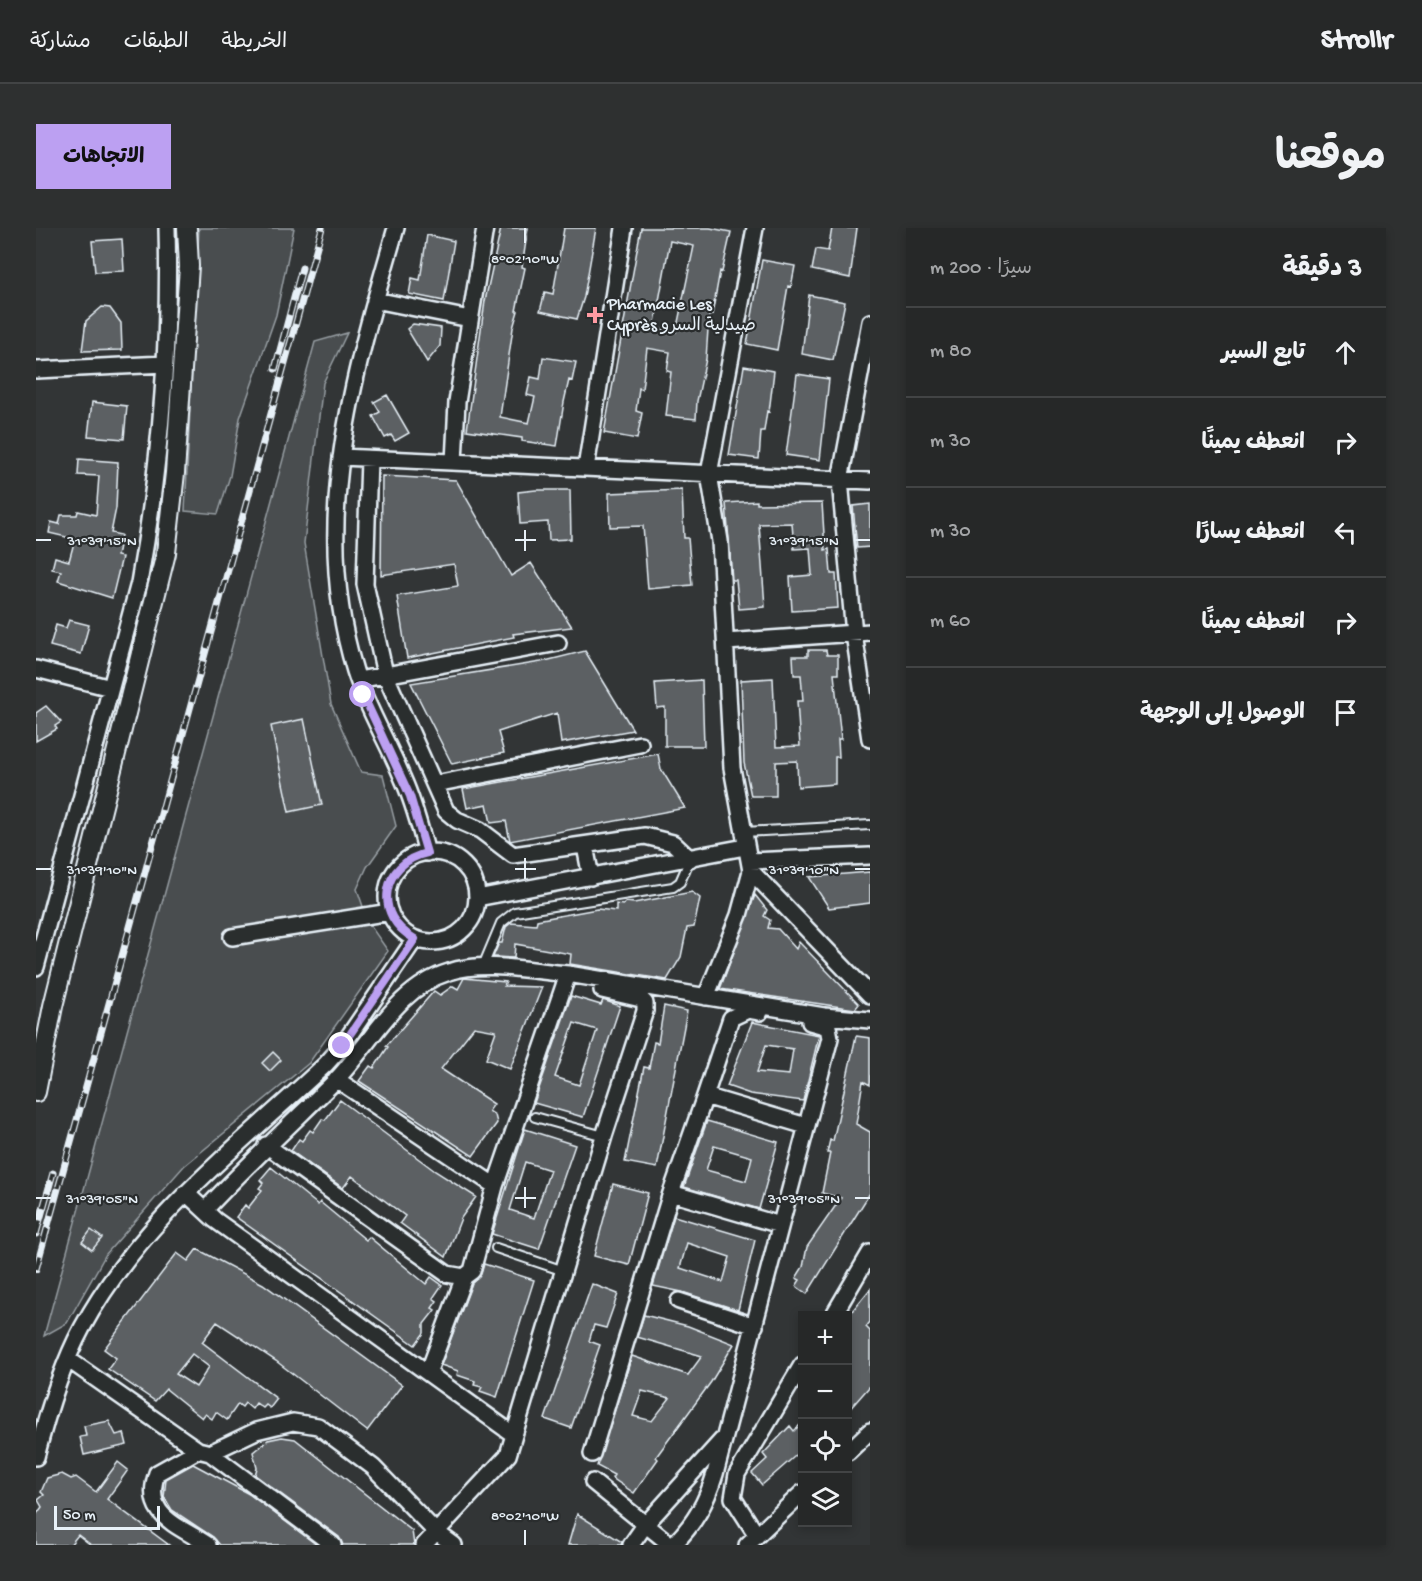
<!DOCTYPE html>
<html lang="ar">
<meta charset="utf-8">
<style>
body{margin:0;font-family:"Gochi Hand","Playpen Sans Arabic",sans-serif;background:#2e3030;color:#f1f3f6;direction:rtl}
.controls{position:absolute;right:18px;bottom:18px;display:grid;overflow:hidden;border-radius:0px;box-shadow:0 3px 9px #0003}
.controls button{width:54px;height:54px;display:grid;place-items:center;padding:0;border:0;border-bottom:2px solid #424445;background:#262828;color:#f1f3f6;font:30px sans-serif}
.scale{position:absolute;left:18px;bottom:15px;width:106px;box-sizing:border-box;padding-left:6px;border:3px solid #e8f1f8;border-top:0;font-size:16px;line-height:21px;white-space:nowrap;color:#e8f1f8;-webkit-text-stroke:4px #2a2d2e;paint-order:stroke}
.stop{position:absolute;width:18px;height:18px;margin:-14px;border:4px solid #bca0f2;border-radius:50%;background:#fff}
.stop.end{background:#bca0f2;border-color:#fff;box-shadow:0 2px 6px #0008}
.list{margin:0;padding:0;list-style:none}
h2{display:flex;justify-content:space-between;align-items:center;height:78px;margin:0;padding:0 24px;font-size:26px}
h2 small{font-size:20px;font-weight:400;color:#a4a6a8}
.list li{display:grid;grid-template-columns:39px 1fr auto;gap:18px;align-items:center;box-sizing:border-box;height:90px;padding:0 24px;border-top:2px solid #424445}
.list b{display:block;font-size:22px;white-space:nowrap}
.list em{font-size:20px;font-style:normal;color:#a4a6a8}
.icon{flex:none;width:33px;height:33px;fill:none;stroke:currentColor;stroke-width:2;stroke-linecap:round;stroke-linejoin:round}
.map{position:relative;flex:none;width:834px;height:1317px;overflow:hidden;direction:ltr;border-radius:0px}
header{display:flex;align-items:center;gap:36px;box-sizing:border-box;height:84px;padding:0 30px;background:#262828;border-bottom:2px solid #424445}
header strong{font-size:28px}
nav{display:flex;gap:33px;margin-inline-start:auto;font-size:21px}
.intro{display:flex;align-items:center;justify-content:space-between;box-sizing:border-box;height:144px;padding:0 36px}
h1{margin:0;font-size:42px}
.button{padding:15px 27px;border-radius:0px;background:#bca0f2;color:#111;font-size:21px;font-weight:700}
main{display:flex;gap:36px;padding:0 36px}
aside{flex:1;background:#262828;border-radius:0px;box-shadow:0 3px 9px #0003}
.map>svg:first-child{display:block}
</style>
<header>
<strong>Strollr</strong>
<nav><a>الخريطة</a><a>الطبقات</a><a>مشاركة</a></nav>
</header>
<div class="intro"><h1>موقعنا</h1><a class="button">الاتجاهات</a></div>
<main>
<aside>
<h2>3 دقيقة<small>سيرًا · 200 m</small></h2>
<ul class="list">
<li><svg class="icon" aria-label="ahead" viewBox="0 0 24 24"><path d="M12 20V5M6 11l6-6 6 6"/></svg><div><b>تابع السير</b></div><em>80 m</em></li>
<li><svg class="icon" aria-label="right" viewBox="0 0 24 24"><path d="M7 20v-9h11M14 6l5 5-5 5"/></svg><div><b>انعطف يمينًا</b></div><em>30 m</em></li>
<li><svg class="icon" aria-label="left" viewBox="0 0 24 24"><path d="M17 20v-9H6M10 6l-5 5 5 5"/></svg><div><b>انعطف يسارًا</b></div><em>30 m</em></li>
<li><svg class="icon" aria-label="right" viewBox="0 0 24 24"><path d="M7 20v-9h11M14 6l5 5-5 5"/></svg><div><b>انعطف يمينًا</b></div><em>60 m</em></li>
<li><svg class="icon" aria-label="arrive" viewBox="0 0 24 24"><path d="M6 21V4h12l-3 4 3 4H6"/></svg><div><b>الوصول إلى الوجهة</b></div></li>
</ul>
</aside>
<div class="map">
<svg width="834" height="1317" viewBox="0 0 834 1317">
<rect width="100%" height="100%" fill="#323536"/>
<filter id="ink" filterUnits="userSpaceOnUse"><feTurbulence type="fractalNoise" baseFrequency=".0167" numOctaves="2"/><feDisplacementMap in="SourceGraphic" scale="12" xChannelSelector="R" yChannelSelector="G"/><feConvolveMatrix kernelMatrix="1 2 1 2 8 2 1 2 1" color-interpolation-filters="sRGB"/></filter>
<g filter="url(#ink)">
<!-- green -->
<path fill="#494d4f" stroke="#989fa4" stroke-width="1.5" d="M163,0H258L240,87L204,190L194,248L182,286L149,283Z
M311,105L287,155L268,315L295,476L325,544L347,547L360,598L331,639L321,661L333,696L352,723L273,835L148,938L70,1026L31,1095L8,1108L279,114Z"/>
<!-- building -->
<path fill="#5c6063" stroke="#e8f1f8" stroke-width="1.5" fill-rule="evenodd" d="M465,0H492L486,39L489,40L480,83H482L477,100L464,189L493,195L499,169L491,167L495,149L504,151L507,129L540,134L536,153L533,152L528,174L521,218L486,213V210L431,202L449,73Z
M528,0H560L548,69L541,91L504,83L509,64L517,66Z
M605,0H674L695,4L686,44L684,43L676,87L673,86L670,131L661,173L660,191L630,188L635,144L631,143L634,124L611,120L606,161L603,160L600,183L606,185L601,211L568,205ZM634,13L658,18L640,104L618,100Z
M796,0H821L814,50L776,42L780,21L792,23Z
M391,7L418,13L408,73L373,66L376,50L384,52Z
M86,11L88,43L59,44L56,13Z
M726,32L759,38L755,59L752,58L741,122L711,116Z
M773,67L809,74L797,132L766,126Z
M66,79L74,80L85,95L86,122L46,123L50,93Z
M377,96L405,100L404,118L391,134L371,101Z
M708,138L738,143L733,184L731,183L728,203H725L723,231L693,227Z
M761,146L793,151L784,232L750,227Z
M351,167L373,205L359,213L355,207L349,210L337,188L344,184L338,174Z
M56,174L91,178L88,211L52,208Z
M43,231L82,234L80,280L75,305L85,307L81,328L86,329L76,370L22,353L25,343L16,341L19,329L33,333L39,311L13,305L15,294L23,296L25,287H41L42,283L60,287L63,248L42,247Z
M346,248L420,252L475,348L495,335L536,399L477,406L478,409L371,430L361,368L422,358L418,336L345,347Z
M500,262H534L535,311L513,312L512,294L484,296L482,264Z
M646,262L648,310H652L656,357L612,361L607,298L574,299L573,265Z
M721,273V276L786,275L789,322L793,321L795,346H800L802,380L756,383L754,349L776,347L774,320L758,321L756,295L723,296L729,379L703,381L700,352H696L690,275Z
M834,276V319L821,320L817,278Z
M33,392L53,397L45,426L14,418L20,397L30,400Z
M772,422H790L791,427H802V446H798L805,511H802L803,529H799V556L762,559L761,533L740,534V568H715L708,535L705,452L737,450L740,519L764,518L761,473H767L765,447H758L757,428H772Z
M549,423L597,502L525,515L521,485L462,504L468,525L416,536L375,455L505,434Z
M666,452L668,518H629V479L621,480L619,455Z
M10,478L25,494L19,498L21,501L0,513V485Z
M268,491L286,577L253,584L235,498Z
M622,526L625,541L649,580L474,613L470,593L455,595L451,576L431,580L427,561Z
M834,644V675L793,680L773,649Z
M656,664L664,670L658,699L651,700L645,729L631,752L534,736L535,726L479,716L478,730L457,729L463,715H466L470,699L475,695L500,697L501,692L561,681L580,683V676L587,677L590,674L598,675Z
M719,667L731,682L728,688L734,692L732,700L742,701L760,721L763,714L823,776L819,781L684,761Z
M428,750L470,754L468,758L506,759L474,841L450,831L460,803L438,799L405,841L458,876L453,883L459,887L461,895L437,928L323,853L334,838L338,840L352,819L350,818L398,763L404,767L417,758L422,761Z
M535,768L565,777L567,772L584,778L547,889L498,875ZM538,795L561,802L543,857L519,849Z
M628,778L651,783L621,940L589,934L608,839L613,840L618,814L622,815Z
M716,794L783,807L767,873L714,866L691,858ZM730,817L757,821L753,847L721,844Z
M820,808L834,810V857L827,853L820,896L834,904V965L771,1066L760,1058L764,1052L760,1050L767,1039L771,1019L805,970L786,965L794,925H791L794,912L797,913Z
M237,824L245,832L234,843L226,835Z
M304,872L399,943L440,969L425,990L410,1029L364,995L369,988L316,948L307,960L255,923L263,911L266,913L274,902L277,904L286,891L289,892Z
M671,893L742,914L723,981L648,959ZM678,918L716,929L710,953L670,942Z
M489,901L539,917L503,1021L456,1006ZM489,934L514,942L498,990L474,982Z
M235,939L282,977L284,974L330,1012L333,1009L390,1056L395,1049L406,1057L397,1070L401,1073L396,1080L399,1082L388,1096V1105L379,1117L200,989L209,977L212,980L226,962L223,960L227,955L224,952Z
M577,956L612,965L593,1037L558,1028Z
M638,988L719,1012L702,1082L646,1064L617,1058ZM651,1015L694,1029L687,1054L644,1040Z
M55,1002L66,1010L56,1022L46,1014Z
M161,1021L227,1056L366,1157L331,1203L240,1133L181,1094L166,1114L241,1171L234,1180L230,1177L227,1180L220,1175L216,1181L209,1175L206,1179L202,1176L191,1192L180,1184L176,1191L169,1186L166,1190L130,1161L119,1173L72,1141L80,1130L68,1121L141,1025L152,1033ZM156,1126L173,1139L160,1159L140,1146Z
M448,1036L498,1052L461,1169L444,1163L446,1159L438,1157L439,1153L421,1147L422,1143L405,1137L436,1055L445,1046Z
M556,1056L582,1066L570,1100L558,1097L553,1113L564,1117L535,1200L509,1191Z
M834,1061V1094L830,1099L834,1103V1158L812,1183V1088Z
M608,1087L652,1098L698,1116L675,1154L620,1229L622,1231L598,1265L576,1250L578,1247L561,1238L596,1128L652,1147L666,1128L601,1109ZM606,1163L634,1170L616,1193L597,1188Z
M73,1193L80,1207L88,1205L91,1217L48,1227L44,1209L50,1208L48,1198Z
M766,1195V1222L726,1257L716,1245L731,1231L727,1226L754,1198L758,1203Z
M246,1209L259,1211L376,1303L378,1317H307L303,1309L219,1247L221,1240L217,1224L232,1212Z
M82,1234L92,1242L71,1271L133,1317H55L42,1307L34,1317H0V1287L6,1279L2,1272L8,1267L5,1264L11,1250L26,1246L35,1251L40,1249L60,1264Z
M157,1236L213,1266L281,1317H184L177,1309L136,1282L128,1269L130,1251Z
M541,1286L586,1314L585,1317H532Z"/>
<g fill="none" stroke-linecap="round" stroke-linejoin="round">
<defs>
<path id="service" d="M708,604L834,597
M447,738L465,695L479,684L637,659L644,654L654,631
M499,889L568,908
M460,1020L528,1043"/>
<path id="minor" d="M360,0C318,144 273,294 319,443C331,481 352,514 367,551C378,575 384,600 391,625
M339,72L434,91
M834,94L804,252L818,406L834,511
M0,142L129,136
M305,229L834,253
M333,231L329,356L349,446L410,583L421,592L444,602L477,627L609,608L637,615L654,631
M418,234L421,174L449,0
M550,240L588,0
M690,414L834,404
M0,441L75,460
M322,452L522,415
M399,556L604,516
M549,618L555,649
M351 669a45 45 0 1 1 90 0a45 45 0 1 1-90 0Z
M714,633L834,628
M715,643L834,767
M441,670L709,619
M196,709L354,684
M0,739L103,355C124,238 134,119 131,0
M670,769L703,687L715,643L696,540L684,313L673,246L719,0
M300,851L459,958
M669,868L695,790L712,782L724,784
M230,917L411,1046L428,1049L436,1043L459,958L532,746L788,788L834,792
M150,965L179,992L478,1207
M635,965L744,997
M169,982C211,937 255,896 299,853C335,816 360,760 413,744C449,732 495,743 532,746
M643,1073L719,1098
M797,1088L834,1025
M33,1132L162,1222L174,1225L220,1203L257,1194L282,1198L337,1239L399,1303L418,1317
M392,1145L428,1049
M162,1222L121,1245C106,1288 141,1296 172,1317
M812,1224L834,1203
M174,1225L297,1317
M556,1226L635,965L669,868L770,898
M0,1229C10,1190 27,1135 46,1100C104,992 203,918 290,836L306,818L379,711
M557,1254L635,1317
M720,1306L697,1270L701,1246L766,1137
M388,1317L472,1227L568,908L609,783V775L605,771L566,762
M595,1317L609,1297L686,1212
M637,1317C659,1295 670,1275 679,1246L794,810L792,799L774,794
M711,1317L766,1265"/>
<path id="tertiary" d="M0,864L17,778L130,325L139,245L153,38L151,0"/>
</defs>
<!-- service casing -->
<use href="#service" stroke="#e8f1f8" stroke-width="12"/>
<!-- minor casing -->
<use href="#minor" stroke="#e8f1f8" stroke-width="20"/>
<!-- tertiary casing -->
<use href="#tertiary" stroke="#e8f1f8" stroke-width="22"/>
<!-- service -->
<use href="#service" stroke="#2a2d2e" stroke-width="8"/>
<!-- minor -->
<use href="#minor" stroke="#2a2d2e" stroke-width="15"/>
<!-- tertiary -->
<use href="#tertiary" stroke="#2a2d2e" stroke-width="18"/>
<defs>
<path id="rail" d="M239,141L266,40
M0,1006L17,945
M0,1041L286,0"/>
</defs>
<!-- rail casing -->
<use href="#rail" stroke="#e8f1f8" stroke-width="7"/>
<!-- rail -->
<use href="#rail" stroke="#2a2d2e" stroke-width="4.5" stroke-dasharray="14" stroke-linecap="butt"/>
</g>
</g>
<g fill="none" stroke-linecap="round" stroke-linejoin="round" filter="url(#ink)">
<!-- route -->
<path stroke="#bca0f2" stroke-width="8" d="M306,818L379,711C336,688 345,635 391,625L374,568L327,467"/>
</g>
<!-- ticks -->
<path fill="none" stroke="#e8f1f8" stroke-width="2" d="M489,0V15M489,302V323M0,312H15M479,312H500M819,312H834M489,630V651M0,641H15M479,641H500M819,641H834M489,959V980M0,970H15M479,970H500M819,970H834M489,1302V1317"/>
<!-- markers -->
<path fill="#ff9aa2" stroke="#2a2d2e" stroke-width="2" d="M556 78h6v6h6v6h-6v6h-6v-6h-6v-6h6z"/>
<g text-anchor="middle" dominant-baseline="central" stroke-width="4.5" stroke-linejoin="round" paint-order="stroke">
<!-- poi labels -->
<g font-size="18" fill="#e8f1f8" stroke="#2a2d2e" text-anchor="start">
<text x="571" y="77">Pharmacie Les<tspan x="571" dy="21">Cyprès صيدلية السرو</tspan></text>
</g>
</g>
<g font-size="15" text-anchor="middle" fill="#e8f1f8" stroke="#2a2d2e" stroke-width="4.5" stroke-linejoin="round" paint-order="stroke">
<text x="489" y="35">8°02'10"W</text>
<text x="66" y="317">31°39'15"N</text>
<text x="768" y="317">31°39'15"N</text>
<text x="66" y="646">31°39'10"N</text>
<text x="768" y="646">31°39'10"N</text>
<text x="66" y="975">31°39'05"N</text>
<text x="768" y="975">31°39'05"N</text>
<text x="489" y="1292">8°02'10"W</text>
</g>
</svg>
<div class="controls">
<button>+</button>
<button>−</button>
<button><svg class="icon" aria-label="locate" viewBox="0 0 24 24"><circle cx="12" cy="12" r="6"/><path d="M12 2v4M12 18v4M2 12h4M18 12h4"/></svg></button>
<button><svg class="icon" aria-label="layers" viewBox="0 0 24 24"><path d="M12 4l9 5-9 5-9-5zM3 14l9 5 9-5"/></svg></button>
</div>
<div class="scale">50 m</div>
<div class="stop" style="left:327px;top:467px"></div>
<div class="stop end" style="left:306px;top:818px"></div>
</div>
</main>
